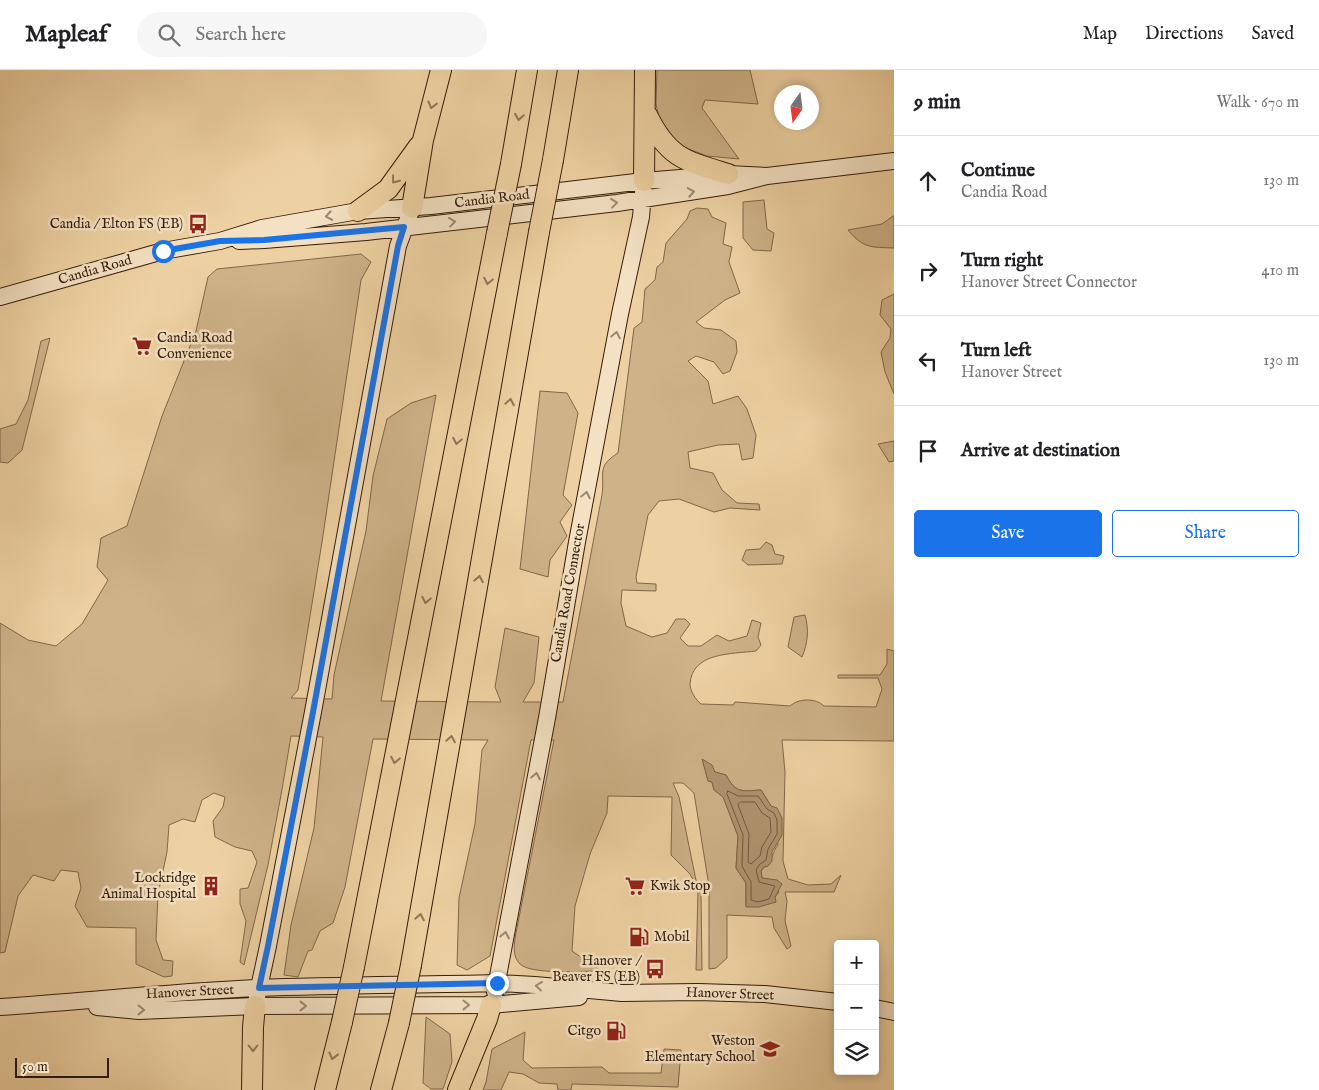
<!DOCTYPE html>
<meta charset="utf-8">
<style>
body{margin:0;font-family:"IM FELL English",serif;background:#f6f6f6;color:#202124}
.controls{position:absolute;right:15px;bottom:15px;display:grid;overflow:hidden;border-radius:5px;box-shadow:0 2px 8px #0003}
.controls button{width:45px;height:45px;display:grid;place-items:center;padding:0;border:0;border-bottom:1px solid #e0e0e0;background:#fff;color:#202124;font:25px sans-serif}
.compass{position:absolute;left:774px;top:15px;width:45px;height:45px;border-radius:50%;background:#fff;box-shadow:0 2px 8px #0003;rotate:194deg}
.scale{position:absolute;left:15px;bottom:12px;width:94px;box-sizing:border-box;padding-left:5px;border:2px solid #341c0a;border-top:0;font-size:14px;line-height:18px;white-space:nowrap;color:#341c0a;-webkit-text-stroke:4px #f4e1c3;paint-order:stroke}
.stop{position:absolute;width:15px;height:15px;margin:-11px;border:4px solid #1a73e8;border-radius:50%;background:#fff}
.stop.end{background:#1a73e8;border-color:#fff;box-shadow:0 1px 5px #0008}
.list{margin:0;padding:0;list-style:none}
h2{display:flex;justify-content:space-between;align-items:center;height:65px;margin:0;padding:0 20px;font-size:21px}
h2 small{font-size:16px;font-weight:400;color:#757577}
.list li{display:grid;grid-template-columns:32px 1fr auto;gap:15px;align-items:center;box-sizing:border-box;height:90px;padding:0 20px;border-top:1px solid #e0e0e0}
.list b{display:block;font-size:19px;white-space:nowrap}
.list p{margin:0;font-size:16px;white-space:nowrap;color:#757577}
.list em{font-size:16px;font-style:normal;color:#757577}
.actions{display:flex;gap:10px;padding:15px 20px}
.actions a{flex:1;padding:11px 0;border:1px solid #1a73e8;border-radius:5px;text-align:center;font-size:18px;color:#1a73e8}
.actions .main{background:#1a73e8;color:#fff}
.icon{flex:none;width:28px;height:28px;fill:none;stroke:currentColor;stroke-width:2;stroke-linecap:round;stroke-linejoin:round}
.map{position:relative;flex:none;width:894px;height:1020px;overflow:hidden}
header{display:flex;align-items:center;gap:30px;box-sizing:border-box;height:70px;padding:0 25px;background:#fff;border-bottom:1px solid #e0e0e0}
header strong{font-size:24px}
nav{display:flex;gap:28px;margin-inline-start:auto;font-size:18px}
.search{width:350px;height:45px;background:#f6f6f6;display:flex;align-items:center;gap:12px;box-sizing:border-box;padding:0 18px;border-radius:28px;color:#757577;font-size:19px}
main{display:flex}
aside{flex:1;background:#fff}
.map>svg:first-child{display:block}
</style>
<header>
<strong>Mapleaf</strong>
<div class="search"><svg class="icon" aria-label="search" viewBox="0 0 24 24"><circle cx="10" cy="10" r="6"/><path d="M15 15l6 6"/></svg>Search here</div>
<nav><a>Map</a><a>Directions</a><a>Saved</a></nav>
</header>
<main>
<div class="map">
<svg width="894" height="1020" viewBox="0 0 894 1020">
<rect width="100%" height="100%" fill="#eed1a2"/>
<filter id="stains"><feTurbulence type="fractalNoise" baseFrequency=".004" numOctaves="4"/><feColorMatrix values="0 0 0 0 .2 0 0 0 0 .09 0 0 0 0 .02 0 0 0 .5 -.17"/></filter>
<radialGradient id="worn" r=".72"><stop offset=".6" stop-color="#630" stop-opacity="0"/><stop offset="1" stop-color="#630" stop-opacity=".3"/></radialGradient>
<!-- green -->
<path fill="#ceb288" stroke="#816749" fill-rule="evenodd" d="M657,0H750L758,34L705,30L702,38L739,89L707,86L678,75L660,52L656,34Z
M764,130L767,159L774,163L771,181L753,180L743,168V132Z
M697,138L708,139L712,147L726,153L723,174L732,177L729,192L740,223L725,230L696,252L704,258L721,260L736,271L737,282L730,301L723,304L714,292L696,286L688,291L708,311L713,334L738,326L747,339L756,365L753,388L742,390L739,374L718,375L688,382L690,398L713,403L722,420L737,433L759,434L760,440L730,438L714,442L679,429L659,431L648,445L636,507L637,513L656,514V521L622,520L621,533L626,556L652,567L667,563L676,549H685L690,554L680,568L688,576H701L717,565L729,571L747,566L752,550L761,553L758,567L761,575L756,581C732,584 692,582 690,614C690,621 696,630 701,634L733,635L735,632L790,636C799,628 816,628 824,636L876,637L882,619L878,608H838V605H880L887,594V579L894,581V671L782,670L785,702L783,791L788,809L808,815L831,814L841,805L834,822H785L787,831L785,851L791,876L787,879L774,858L772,847L727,845V888L716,898L709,899V816L694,723L683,713H673L679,727L698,820L701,825L702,900H696L698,820L690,804L671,785L672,727L608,726L607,743L590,784L575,836L572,881L601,901C584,901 531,905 520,894C513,887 514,878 515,868L554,670H531L490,886L467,900L457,895L459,828L475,754L482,680L488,670L373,669L345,817L333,853L320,861L312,880L308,881L298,907L284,905L291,855L314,758L323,667L291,666L283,714L268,795L244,895L240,892L246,851L240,834V819L248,818L257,792L252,781L235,777L215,767L213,751L223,737L225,727L214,723L202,730L195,752L183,749L169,755L167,782L158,824L156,870L163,890L173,891L172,906L164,907L136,894V858L87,857L75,836L81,818L78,802L61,800L54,811L33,805L18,826L5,882L0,883V553L28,570L56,576L82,554L108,510L97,497L101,468L127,456L162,346L196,261L208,207L217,199L361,184L371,192L361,210L322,472L298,620L291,628L332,629L334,605L366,461L373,406L387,349L411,333L436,325L381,631L501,632L495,617L505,558L539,567L534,613L523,632H563L602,425C605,403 596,397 618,383L634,258L642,252L645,219L655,210L657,197L663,192L666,173L687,149L690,141ZM703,690L715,702L726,705C736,724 742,721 761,720L771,736L778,775C772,782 773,789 768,796L764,797L761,801L762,808L767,809L779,822L775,827L746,836V813L736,798L738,766L723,726L714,720L712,712L708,711Z
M893,146H894V178C871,177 864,179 848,160L882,154Z
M894,224V324L885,302L881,282L890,268L891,259L880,245L882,230Z
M50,268L22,380L8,393L0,392V359L16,354L28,330L41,271Z
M540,321L567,323L578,343L563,425L572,435L560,452L567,466L550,490L548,507L520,499Z
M894,371V391L889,392L878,374Z
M766,472L772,475L775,484L784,486L782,494L748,495L742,490L746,480L760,479Z
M805,545C809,559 808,573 802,587L788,577L794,547Z
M426,947L450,964L452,992L443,1019H431L423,1013Z
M525,962L523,990L532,998L602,997L609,1003H661L664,979L681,980L678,1017L572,1014L571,1020H558L557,1014L539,1013L523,1004L509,1002L501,1020H483L486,1012L492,979Z"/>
<!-- water -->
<path fill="#af936e" stroke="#7e6346" d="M702,689L712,695L715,702L726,705C736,724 742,721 761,720L771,736L777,738L782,748V765L772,782V791L768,796L764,797L761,801L762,808L777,810L782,814L775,827L776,832L759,837H746V813L736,798L738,766L723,727L714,720L712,712L708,711Z"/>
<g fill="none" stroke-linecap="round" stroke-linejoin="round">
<!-- shore -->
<path stroke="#72583c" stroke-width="1" d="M728,721L738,726H758L767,739L774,743L777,750V764L768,779L766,790L760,794L756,800L759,812L775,816L769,829L758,832L751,830V812L742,796L743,765L727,724Z
M741,732H755L762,743L770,748L771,762L762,777L760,786L751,794L748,792L749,764L738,735Z"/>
<defs>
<path id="secondary" d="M239,171L264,170L366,162L617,133L728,116L767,106L894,91
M0,227L163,181L220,171L262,158L358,141L431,136L644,111L728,104L767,106
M495,922L547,648L577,472L620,244L641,147L644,111
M257,927L268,876L313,642L398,176L412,138
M0,937C86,931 172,922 258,918C338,915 418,915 497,913L535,915L622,923L698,922L765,924L838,932
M97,937L139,941L255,936L491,935L579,927
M875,938L894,942"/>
<path id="highway" d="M647,45C668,88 685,91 728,104
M553,90L568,0
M511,94L527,0
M644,111L645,0
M412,138L423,70L441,0
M358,141L388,119L419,76
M411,895L539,162
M354,897L497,163
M252,1020L253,957L255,936
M325,1020L342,952
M381,1020L399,953
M458,1020L487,949L491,935"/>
</defs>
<!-- secondary casing -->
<use href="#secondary" stroke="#341c0a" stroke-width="18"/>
<!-- highway casing -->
<use href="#highway" stroke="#341c0a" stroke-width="22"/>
<!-- secondary -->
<use href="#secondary" stroke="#f4e1c3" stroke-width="16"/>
<!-- highway -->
<use href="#highway" stroke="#eed1a2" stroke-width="20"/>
<defs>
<path id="highway-bridge" d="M539,162L553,90
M497,163L511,94
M342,952L354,897
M399,953L411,895"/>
</defs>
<!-- highway-bridge casing -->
<use href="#highway-bridge" stroke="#341c0a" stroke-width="22" stroke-linecap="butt"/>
<!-- highway-bridge -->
<use href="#highway-bridge" stroke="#eed1a2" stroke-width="20"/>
</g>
<!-- one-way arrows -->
<defs><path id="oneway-chevron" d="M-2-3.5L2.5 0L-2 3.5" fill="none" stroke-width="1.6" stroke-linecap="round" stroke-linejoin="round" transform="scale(1.25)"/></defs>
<g stroke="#917656">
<use href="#oneway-chevron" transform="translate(432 35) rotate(104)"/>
<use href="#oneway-chevron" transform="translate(519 47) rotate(99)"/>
<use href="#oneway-chevron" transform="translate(395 110) rotate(128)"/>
<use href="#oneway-chevron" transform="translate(488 211) rotate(101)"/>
<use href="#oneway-chevron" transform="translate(510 332) rotate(-80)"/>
<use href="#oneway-chevron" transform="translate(457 371) rotate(101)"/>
<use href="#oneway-chevron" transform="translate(479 509) rotate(-80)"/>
<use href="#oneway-chevron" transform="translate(426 530) rotate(101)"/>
<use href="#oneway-chevron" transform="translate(451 669) rotate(-80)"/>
<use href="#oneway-chevron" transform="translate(395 690) rotate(101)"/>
<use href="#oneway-chevron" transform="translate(420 847) rotate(-80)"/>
<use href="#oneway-chevron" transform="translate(253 978) rotate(90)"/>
<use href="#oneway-chevron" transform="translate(333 986) rotate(104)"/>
</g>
<g stroke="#9e8870">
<use href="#oneway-chevron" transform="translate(691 122) rotate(-9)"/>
<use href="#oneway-chevron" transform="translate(614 133) rotate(-7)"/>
<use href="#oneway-chevron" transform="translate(329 146) rotate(170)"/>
<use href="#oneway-chevron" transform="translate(452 152) rotate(-7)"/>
<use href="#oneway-chevron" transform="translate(616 265) rotate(-79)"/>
<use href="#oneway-chevron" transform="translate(586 425) rotate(-79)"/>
<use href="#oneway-chevron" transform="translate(536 706) rotate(-79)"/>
<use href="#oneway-chevron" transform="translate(505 865) rotate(-79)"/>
<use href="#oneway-chevron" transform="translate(539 916) rotate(-174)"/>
<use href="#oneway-chevron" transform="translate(466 935)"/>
<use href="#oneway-chevron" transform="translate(303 936)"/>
<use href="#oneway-chevron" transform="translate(141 940) rotate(1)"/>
</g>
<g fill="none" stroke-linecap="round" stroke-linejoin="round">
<!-- route -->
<path stroke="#1a73e8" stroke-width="6" d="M163,181L220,171L264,170L404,157L398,176L313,642L268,876L259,918L497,913"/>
</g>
<!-- icons -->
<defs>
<symbol id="bus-bare" viewBox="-9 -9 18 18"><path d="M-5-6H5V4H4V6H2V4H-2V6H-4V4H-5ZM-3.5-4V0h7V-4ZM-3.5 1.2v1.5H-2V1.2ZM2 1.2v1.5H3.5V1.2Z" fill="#8f2418" stroke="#f4e1c3" stroke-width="2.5" paint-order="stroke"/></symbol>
<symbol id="supermarket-bare" viewBox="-9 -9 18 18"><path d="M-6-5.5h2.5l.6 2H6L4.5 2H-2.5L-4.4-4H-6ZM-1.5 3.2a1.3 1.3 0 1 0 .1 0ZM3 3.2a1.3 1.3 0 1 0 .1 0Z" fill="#8f2418" stroke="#f4e1c3" stroke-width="2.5" paint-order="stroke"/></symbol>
<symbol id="building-bare" viewBox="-9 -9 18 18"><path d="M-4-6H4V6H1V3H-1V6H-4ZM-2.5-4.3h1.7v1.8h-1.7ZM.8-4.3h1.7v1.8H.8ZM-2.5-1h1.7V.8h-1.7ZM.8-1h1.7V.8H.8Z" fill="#8f2418" stroke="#f4e1c3" stroke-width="2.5" paint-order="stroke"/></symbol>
<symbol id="fuel-bare" viewBox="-9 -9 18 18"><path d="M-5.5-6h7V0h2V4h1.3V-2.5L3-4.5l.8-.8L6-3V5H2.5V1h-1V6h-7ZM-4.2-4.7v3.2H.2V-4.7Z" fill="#8f2418" stroke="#f4e1c3" stroke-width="2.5" paint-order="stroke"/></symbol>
<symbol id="school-bare" viewBox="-9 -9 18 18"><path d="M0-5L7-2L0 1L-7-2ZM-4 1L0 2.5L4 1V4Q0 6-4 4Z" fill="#8f2418" stroke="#f4e1c3" stroke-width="2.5" paint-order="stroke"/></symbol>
</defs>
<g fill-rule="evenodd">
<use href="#bus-bare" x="184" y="140" width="28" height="28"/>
<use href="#supermarket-bare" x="128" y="262" width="28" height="28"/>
<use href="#building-bare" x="197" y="802" width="28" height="28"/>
<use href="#supermarket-bare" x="621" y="802" width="28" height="28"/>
<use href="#fuel-bare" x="625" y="853" width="28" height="28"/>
<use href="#bus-bare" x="641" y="885" width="28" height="28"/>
<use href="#fuel-bare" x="602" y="947" width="28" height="28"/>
<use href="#school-bare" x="756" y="965" width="28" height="28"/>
</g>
<g text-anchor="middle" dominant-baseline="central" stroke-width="5" stroke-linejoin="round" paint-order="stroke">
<!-- street labels -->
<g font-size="14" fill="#341c0a" stroke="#f4e1c3">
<text transform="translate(492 129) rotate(-7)">Candia Road</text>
<text transform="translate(95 200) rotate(-16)">Candia Road</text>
<text transform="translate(568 523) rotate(-80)">Candia Road Connector</text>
<text transform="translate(190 922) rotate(-3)">Hanover Street</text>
<text transform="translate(730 924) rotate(2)">Hanover Street</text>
</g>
<!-- poi labels -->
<g font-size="14" fill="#341c0a" stroke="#f4e1c3" text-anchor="end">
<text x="183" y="154">Candia / Elton FS (EB)</text>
<text x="157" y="268" text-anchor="start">Candia Road<tspan x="157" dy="16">Convenience</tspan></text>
<text x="196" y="808">Lockridge<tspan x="196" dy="16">Animal Hospital</tspan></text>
<text x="650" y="816" text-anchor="start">Kwik Stop</text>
<text x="654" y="867" text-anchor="start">Mobil</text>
<text x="640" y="891">Hanover /<tspan x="640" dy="16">Beaver FS (EB)</tspan></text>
<text x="601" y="961">Citgo</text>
<text x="755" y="971">Weston<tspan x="755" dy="16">Elementary School</tspan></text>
</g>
</g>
<rect width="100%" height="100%" filter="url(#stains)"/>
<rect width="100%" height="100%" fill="url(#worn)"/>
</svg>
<div class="controls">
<button>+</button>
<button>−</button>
<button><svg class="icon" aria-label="layers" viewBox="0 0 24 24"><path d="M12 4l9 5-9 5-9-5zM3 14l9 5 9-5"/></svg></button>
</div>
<svg class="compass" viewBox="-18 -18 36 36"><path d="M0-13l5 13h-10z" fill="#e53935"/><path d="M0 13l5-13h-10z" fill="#757577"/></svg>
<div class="scale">50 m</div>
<div class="stop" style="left:163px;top:181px"></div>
<div class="stop end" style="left:497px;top:913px"></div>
</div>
<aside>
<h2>9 min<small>Walk · 670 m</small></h2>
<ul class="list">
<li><svg class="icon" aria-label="ahead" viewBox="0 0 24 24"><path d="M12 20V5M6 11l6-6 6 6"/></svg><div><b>Continue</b><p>Candia Road</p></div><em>130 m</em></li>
<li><svg class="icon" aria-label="right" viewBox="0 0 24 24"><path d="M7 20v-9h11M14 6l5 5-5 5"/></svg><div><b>Turn right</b><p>Hanover Street Connector</p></div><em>410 m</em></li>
<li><svg class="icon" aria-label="left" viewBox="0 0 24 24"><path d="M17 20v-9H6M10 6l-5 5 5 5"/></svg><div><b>Turn left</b><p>Hanover Street</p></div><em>130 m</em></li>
<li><svg class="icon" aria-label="arrive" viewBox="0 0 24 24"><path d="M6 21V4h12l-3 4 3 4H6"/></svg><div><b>Arrive at destination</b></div></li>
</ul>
<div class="actions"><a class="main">Save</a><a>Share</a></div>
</aside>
</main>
